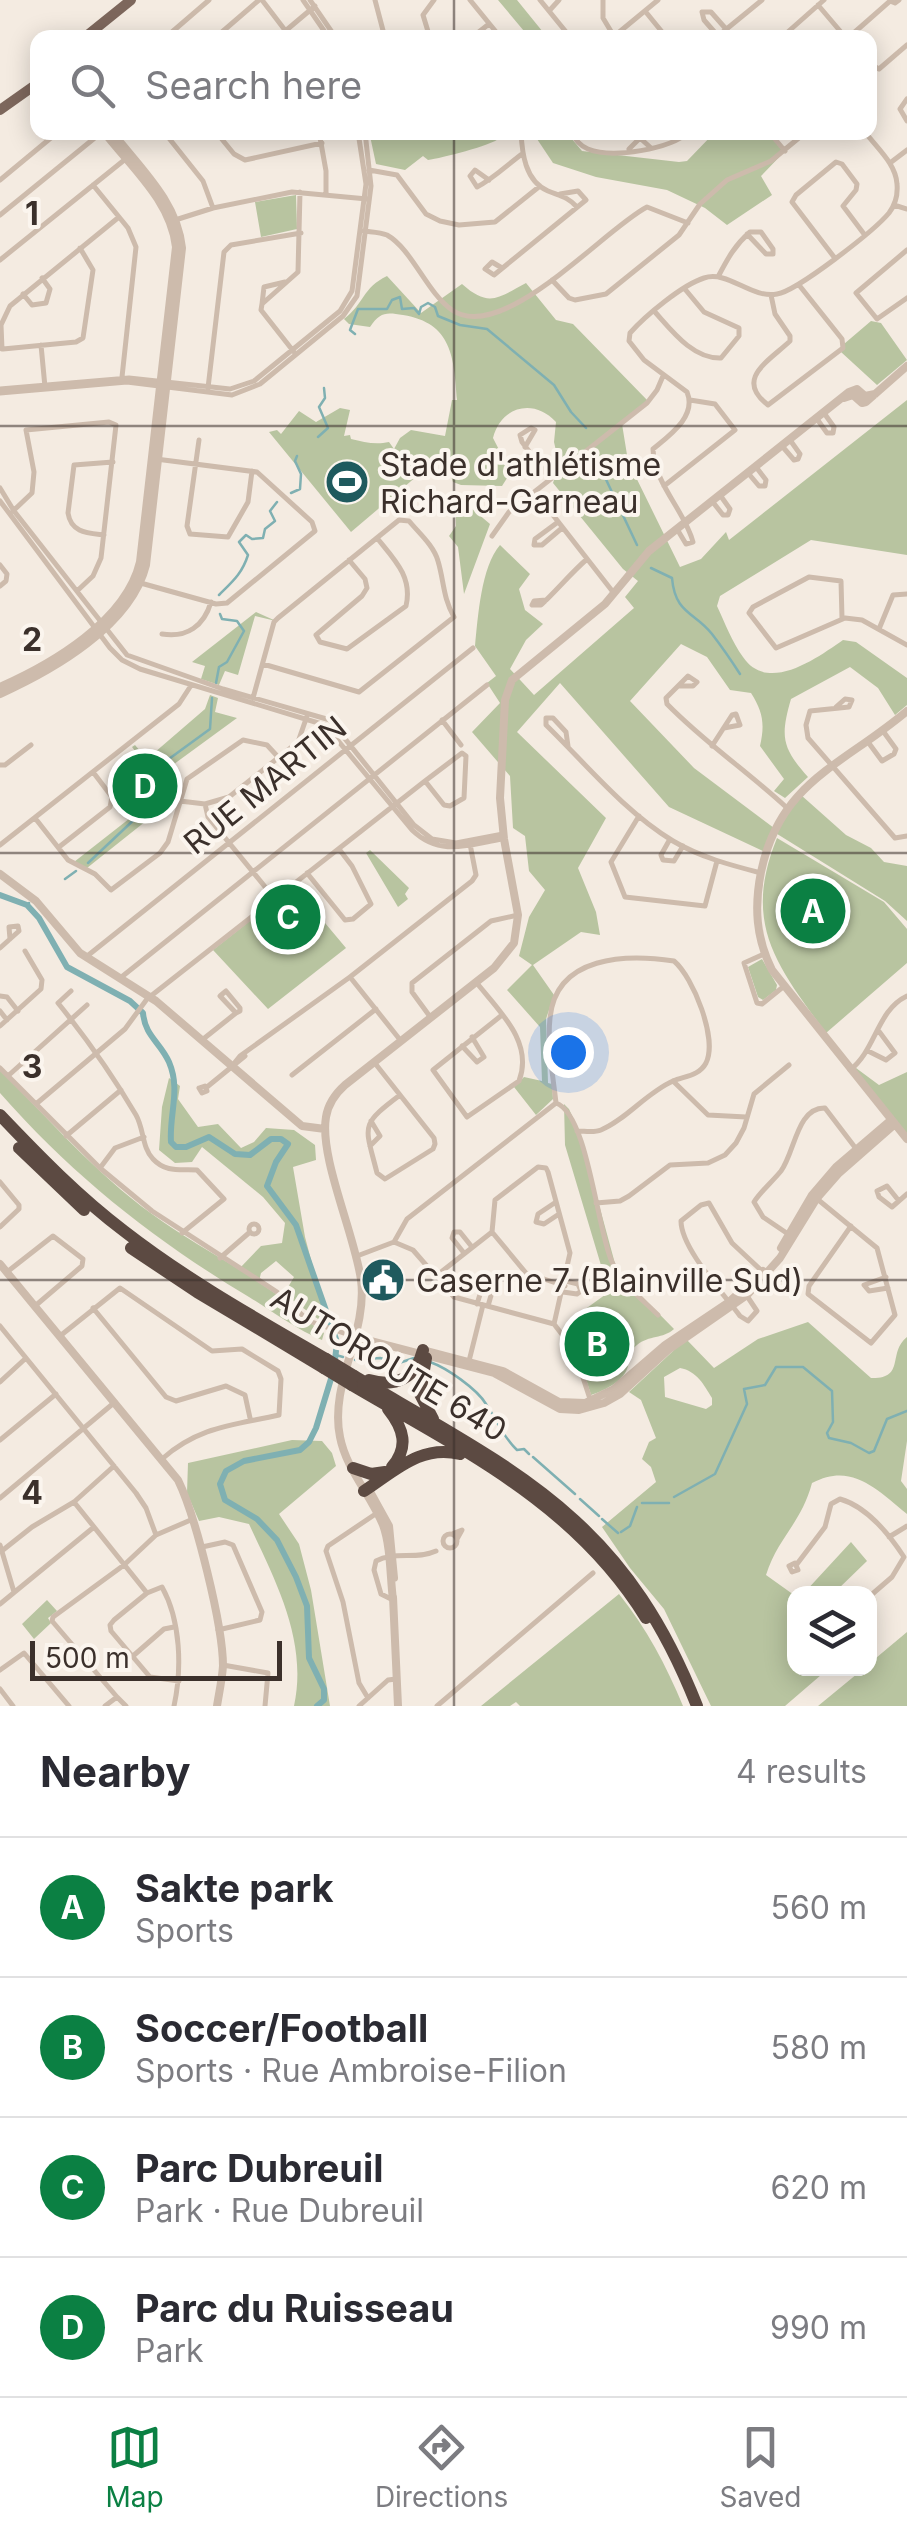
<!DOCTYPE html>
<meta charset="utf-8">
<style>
body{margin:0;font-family:Inter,sans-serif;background:#f2f2f3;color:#2b2b33}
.controls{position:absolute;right:30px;bottom:30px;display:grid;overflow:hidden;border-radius:20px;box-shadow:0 5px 25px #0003}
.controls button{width:90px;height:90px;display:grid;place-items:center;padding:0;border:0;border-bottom:2px solid #e1e1e2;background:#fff;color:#2b2b33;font:50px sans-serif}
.scale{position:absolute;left:30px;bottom:25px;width:252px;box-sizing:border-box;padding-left:10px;border:5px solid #3b302b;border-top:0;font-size:28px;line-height:35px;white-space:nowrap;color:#3b302b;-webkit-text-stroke:8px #fbf5ee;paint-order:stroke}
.you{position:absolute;left:568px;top:1052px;width:35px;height:35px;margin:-25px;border:8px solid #fff;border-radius:50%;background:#1a73e8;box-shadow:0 0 0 15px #1a73e833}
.badge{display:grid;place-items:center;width:65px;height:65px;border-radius:50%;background:#0b8043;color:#fff;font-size:32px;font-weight:700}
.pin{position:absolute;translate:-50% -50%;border:5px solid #fff;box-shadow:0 2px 10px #0006}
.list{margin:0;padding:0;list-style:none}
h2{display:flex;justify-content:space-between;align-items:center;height:130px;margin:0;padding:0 40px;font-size:42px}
h2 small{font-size:32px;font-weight:400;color:#7c7c81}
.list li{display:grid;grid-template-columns:65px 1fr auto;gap:30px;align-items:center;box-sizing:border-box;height:140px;padding:0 40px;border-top:2px solid #e1e1e2}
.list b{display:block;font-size:38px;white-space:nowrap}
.list p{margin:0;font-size:32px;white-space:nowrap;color:#7c7c81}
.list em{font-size:32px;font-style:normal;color:#7c7c81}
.icon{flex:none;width:55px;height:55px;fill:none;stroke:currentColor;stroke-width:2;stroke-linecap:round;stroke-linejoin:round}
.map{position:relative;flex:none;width:907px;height:1706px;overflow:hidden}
.search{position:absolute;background:#fff;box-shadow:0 5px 25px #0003;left:30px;right:30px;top:30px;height:110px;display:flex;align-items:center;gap:25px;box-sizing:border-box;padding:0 35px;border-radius:20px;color:#7c7c81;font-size:38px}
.sheet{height:690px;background:#fff}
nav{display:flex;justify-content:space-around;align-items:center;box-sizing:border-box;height:140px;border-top:2px solid #e1e1e2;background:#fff;font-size:28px;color:#7c7c81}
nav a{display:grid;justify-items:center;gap:5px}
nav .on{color:#0b8043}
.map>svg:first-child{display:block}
</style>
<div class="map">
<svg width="907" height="1706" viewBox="0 0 907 1706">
<rect width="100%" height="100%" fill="#f4ebe1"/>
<!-- green -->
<path fill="#b8c4a0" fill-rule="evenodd" d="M498,0H517L547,37H529Z
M380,132L518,133V140L500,138C490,146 442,158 428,160L423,156L405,170L376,164L370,136Z
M533,133H567L582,151L679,162L687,161L714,133H769L785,151L761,176L772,195L727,225L705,208L667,190L596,177L553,163Z
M296,195L297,229L261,237L255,202Z
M387,276L421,313L462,284C489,308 498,298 526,283L556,320L573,324L648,401L622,424L628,461L680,567L701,559L726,532L729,540L907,400V555L811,540L720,596L717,606C725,623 732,642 743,657C768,694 817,658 843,640L856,642L907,678V705L895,715L878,688L850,667L791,699C780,737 782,748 808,777L785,798L774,791L784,779L760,746C765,724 763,712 751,693L730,690L707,657L681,644L630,701L694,768L774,828L765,852L669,807L560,683L517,732L606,818L578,868L596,912L600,935L581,932L533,965L554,995L546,1019L548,1083L552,1084L553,1099L536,1115L514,1087L524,1077L542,1081L540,1027L507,990L532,965L519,956L529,917L545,890L529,871L525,836L513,828L510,776L472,732L500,703L487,683L496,676L475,646C478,617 481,567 500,545L530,574L519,589L525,610L543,624L526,640L510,669L534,695L634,608L625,597L638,581L623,569L553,483L559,464L554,442L556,422C534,398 501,406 493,438L513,477L509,475L502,486L461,485L453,482L443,454L351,532L269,432L277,430L281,434L299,411L316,422L340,408L350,410L344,436L350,435L351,439C364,442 375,445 389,442L394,449L400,438L411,430L445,436L452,400H457C454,357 452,323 403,315C386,312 380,312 370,327L349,324L344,319C365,303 362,288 387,276Z
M871,321L881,323L907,360L877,385L841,352L844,344Z
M455,499L464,502L490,524L464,594L458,547L449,536L456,526Z
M256,612L276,621L255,616L238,675L225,671L219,685L201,679L205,666L192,662Z
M210,695L218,698L215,712L237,718L170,767L146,821L87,868L74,862L134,815L136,794L122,779L143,761L132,747L135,745L147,759L205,709Z
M801,795L846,835L871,848L884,862L907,866V921L885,901L774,832Z
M777,838L884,902L907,929V963L826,1033C777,966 742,924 777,838Z
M370,850L409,888L405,894L408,899L398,907L366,853Z
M294,886L346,948L268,1009L213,950Z
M762,959L777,985L776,990L763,1000L758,997L748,967Z
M856,1068L879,1085L907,1072V1143L850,1070Z
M0,1070C49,1119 95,1173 152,1214C191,1243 236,1265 276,1294C292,1306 306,1321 324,1333L322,1340C297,1330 272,1311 249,1297C154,1240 74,1177 0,1093Z
M169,1078L180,1086L178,1099L198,1127L218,1124L241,1148L254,1142L266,1128L294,1130L315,1145L316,1160L293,1167L305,1237L329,1327L284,1294L294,1277L276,1261L261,1273L259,1281L239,1269L261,1246L282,1243L285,1223L263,1197L202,1147L192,1162L175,1163L159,1150L162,1107Z
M564,1104L569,1109L579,1131L617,1271L674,1329C663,1339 649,1335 637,1345C629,1351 630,1357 628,1366C625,1380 606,1390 591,1395L576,1347L598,1330L584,1310L609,1292L565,1145Z
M808,1322L871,1378C906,1379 887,1353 907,1337V1441L901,1481L907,1489V1514C876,1489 852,1462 812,1483C801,1524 778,1537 766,1575L794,1595V1668L828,1669L785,1706H711L664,1609L630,1568L602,1527L656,1482L651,1467L642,1459L649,1442L656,1438L641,1400L629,1392L686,1339L714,1368L758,1339ZM680,1368C697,1371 704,1385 712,1398V1405L706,1409L665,1397L664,1377Z
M292,1440L322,1441L332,1453L336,1466L279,1514L299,1544L311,1590L330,1706H294C308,1641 276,1582 249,1524L219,1517L199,1521L187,1493L188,1463Z
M851,1542L867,1561L834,1593H804Z
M619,1594C647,1629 666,1665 683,1706H520L516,1702L510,1706H481Z
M47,1600L57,1611L48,1618L51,1623L34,1639L22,1624Z
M907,1632V1706H818L863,1669L870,1668V1663Z"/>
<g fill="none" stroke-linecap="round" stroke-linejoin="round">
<!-- stream -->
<path stroke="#7fb0b2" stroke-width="2.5" d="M355,334L350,330L358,309H387L392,300L400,297L402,309L414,308L419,314L421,307L428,303L435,307L438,316L460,325L487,329L554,385L571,412L586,428
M318,437L328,428L319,407L325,398L324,388
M602,471L637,545
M291,493L300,489L301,474L295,461L297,456
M651,568L672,578C675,614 695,612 712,634C722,647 731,660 740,674
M219,595C232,582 242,574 248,555L239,542L246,535L252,539L263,538L265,529L275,521L270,511L277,502
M216,683L219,667L227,662L244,631L237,621L222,619L220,614
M88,863L139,815L145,799L143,787L151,772L210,729L212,698
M65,879L76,871
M27,905L29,903
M336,1355L343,1357
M355,1360L380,1358L399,1363L414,1358
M430,1362C447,1368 477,1389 486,1404C497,1420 502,1436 517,1450L524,1449L529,1454
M533,1457L575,1494
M674,1497L715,1474L747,1404L744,1389L765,1385L776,1367H803L832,1391L833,1422L827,1433L829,1438L851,1443L869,1453L874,1451L887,1419L907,1411
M580,1499L599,1516
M642,1503H669
M602,1519L618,1533
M621,1532L630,1526L637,1507"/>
<!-- river -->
<path stroke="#7fb0b2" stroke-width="6" d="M0,895L27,905L39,918L67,967L130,1001L143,1013C145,1036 160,1042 169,1062C181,1090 169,1114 171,1142L176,1147H186L209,1137L235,1154L250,1155L271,1139H281L288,1144L276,1162L267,1186L296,1225L337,1342L334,1369L316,1428L309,1442L300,1450L244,1461L226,1471L220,1484L225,1500L257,1519L277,1540L296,1577L307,1606L309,1658L324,1689V1700L317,1706"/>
<!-- minor -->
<path stroke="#cdbbac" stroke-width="5" d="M262,0L291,38
M303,0L329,38
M310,0L336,38
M375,0L385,38
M470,0L501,38
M540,0L571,38
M603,0V18L615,38
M818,5L846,38
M549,11L559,0
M645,11L667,38
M718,36L704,20L702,12H711L726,29
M718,36L762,0
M165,38L209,0
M215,38L259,0
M277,38L315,6
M430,38L423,15L434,0
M471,38L489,24
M612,38L658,0
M781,38L824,0
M848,38L890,1L895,3L899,0
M870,64L879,69L907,45
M907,99L900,109L907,121
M164,132L203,181L213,208
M216,132L234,154L245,160L322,143
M319,132L326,171V195
M521,132C522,153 525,181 548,191C560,196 568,197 577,207
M571,132C576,140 580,146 588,149C613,159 670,149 689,132
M769,132L785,151
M629,149L640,138L651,148
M890,163L907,150
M369,170L397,175L426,214L440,221L459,225L495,222L540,186
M0,180L58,132
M489,180L475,170L470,176L477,187C493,179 507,165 522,154
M93,185L128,228L136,247L122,377
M894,205L907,209
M0,215L102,132
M172,221L213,208L292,192L367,199
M364,231C371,232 380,232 387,235C412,249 427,293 452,310C503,345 604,229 647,207L688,223
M907,250L856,293L877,319L907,298
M834,257L792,202L796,195L836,162L842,164L857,184L856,190L843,206L864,234
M0,260L128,157
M502,268L492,262L485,269L494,275L586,200L578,191L560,194
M719,275C728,258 735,245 750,232H761L773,249V254H766L747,234
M552,280L569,298L575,300L606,294L679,235L700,204L727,180L771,161L806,132
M23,294L32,305L46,303L50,289L42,278
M771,295L775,314L790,336V341C769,361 734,379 768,405L843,348L842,339L799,285
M262,304L264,287L285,282
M655,312C672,331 693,359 721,358L739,336V328L704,312L684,288
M41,345L45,387
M2,349L1,325L10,306L119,217
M3,349L76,342L83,338L93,270L80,248
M294,352L261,310L262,304L298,272L300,192
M208,388L224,252L231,245L301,233
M0,389L129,378L230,389L254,381L340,311L352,291L366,184L358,132
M0,393L127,382L232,395L260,384L343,316L357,296L371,186L365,132
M817,419L827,433H833L834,427L824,413
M199,440L187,526L190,534L228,537L248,502L252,471
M782,446L794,460L798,459L800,454L790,440
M525,447L535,430L531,428L520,435L522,442L550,479
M748,473L759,486H765L766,480L756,467
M664,486L735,430L715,404L690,400
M0,488L14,511L127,655L223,689L330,720L414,825L432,839L456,843L503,834
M535,492L613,592
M0,501L110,648L122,660L140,669L325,725L412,830C440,857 468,845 502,839
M712,501L723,515H728L730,509L720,495
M13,511L32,493L34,472L26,430L109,422L116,425L101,558L93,576L77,591
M558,522L535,539L534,545H542L562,528
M677,529L686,544L693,542C685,511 654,484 653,449C670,435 697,416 687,392L644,360L629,341L630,333C645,316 682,285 704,278C728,270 751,299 777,294C797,291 874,231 889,213C895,205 898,195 897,184C896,164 877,148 865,132
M104,535C88,533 71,533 68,513L74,465L113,462
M492,536L509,512L647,403L657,390L663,376
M349,560L365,579L367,588L362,596L316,635L320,642L347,649L406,606C413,577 394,559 377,538
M0,565L7,574L6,581L0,586
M137,582L216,604L227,603L315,531L312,522L257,472L156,459
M546,600L534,601L532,605H541C557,590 571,573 587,559
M842,618L841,581L809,577L753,607L749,613L776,648L845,618L862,620L907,645
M879,629L893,595L907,594
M162,634C187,638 204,626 211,602
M679,686H693L697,682L688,676L666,698L667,704C704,742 747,771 786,807
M253,698L274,622L278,618L399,520L409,521C419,533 434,546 438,561C444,581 443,598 454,617L359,692L263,664
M836,707L845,699L852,700L849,707L810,711L806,725L808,738L895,838L907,836
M442,720L461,745
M868,742L882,761L894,754L896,749L883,731
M568,746L566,732L553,718H546V725C586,764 624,811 673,841C700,857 730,865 761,873
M712,746L732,715L736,714L740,725L724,728
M0,765H5L31,745
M180,801L205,804L229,797L298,742L307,716
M205,804L208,817L275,899
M639,816L611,862L625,897L705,906L717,861
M35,818L68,860L95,874L111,890L160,853L168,842L187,779L243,740L267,745L279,758
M670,839L661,855L663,860L674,861L683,846
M0,845L179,704L190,687
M59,847L110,807L112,797L93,772
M307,873L345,920L353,919L371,904L352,866L339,849
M0,948L19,931L18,926L9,927L10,939
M764,954L744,963L757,1003L762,1004L783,987
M86,957L473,648
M350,977L401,1041
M119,979L487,685
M476,982C499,1011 534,1042 519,1081L467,1117L433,1070L502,1015
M71,991L58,1003C87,1039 113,1076 136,1115C144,1129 142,1148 153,1159C166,1173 180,1169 197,1170L224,1199L182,1233
M226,991L240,1008V1011L236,1013L220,996Z
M0,996L7,997L18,1011
M0,1011L7,1020
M431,1018L412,992V983L491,921L518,915
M0,1026L41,989L42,980L25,951
M202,1040L236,1013
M462,1046L477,1062L484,1057L472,1037
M868,1051L886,1060L895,1053L878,1030
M374,1062L434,1138L435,1144L433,1149L385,1179L377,1173C365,1125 359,1126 400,1095
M232,1066L240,1056L350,977L472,881L476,875L470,844
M0,1068L100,1168L152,1211L277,1292L309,1321L355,1337
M850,1070C876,1050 877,1010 907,996
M9,1075L87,1005
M292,1075L376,1009
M673,1081L708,1115L746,1117
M205,1086L207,1091L202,1093L199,1088Z
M207,1087L245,1056
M556,1103C553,1075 547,1046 550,1018C556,955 627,954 674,961C693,977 718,1039 706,1063C699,1076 685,1076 673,1081C646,1093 627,1119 601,1130C594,1133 585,1131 577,1131
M556,1103C588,1114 597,1230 612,1262C621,1283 642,1299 658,1315
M36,1104L125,1029L147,999L425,781L462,753L466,756L464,798L450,806L444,805L425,781
M66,1136L121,1090
M370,1146L380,1136L371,1121
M100,1168L115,1148L144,1137
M0,1182L19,1205V1209L0,1227
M816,1198L877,1248L895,1315L871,1343L808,1294L809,1286L851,1226
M899,1201L887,1186L877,1191L879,1197L892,1207L907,1194
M556,1202L538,1214L536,1222L544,1224L559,1214
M596,1203L620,1201L629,1196L670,1165L708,1163L725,1155L736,1143L744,1128L754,1094L789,1065
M249 1229a5 5 0 1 1 10 0a5 5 0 1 1-10 0Z
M791,1236L763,1217L754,1202C761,1191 772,1182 781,1171C795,1152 797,1107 825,1108L857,1150
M394,1242L413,1250L454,1297L554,1324L574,1350L590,1399
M464,1253L452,1238L454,1232H460L472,1247
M357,1256L394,1242L407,1219L556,1103
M220,1258L250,1232
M7,1272L53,1236L83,1259L82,1266L35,1306
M436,1276L492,1232
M886,1277L864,1285L869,1291L888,1288
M563,1292L577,1294L581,1291L578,1284L566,1281
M747,1296L757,1311L748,1321L740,1316C723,1293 681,1248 681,1221L701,1205L709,1203L732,1243L764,1273
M477,1304L482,1288L489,1286L492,1292L488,1306
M93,1308L166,1397L176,1401L226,1386L245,1395L250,1418
M554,1324L570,1253L548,1172L546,1168L538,1167L495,1200L492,1232L526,1273L565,1286
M0,1326L136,1493L146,1508L156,1535
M60,1336L120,1288L212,1351L242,1349L278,1371L281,1379L279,1415C235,1425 199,1426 162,1459
M469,1361L483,1305
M0,1382L26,1358
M0,1440L56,1394
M0,1498L115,1402
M74,1502L147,1593
M443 1541a7 7 0 1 1 14 0a7 7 0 1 1-14 0Z
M452,1534L462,1530L457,1539
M889,1537L907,1526
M0,1545L14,1592
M202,1547L225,1542L233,1545L262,1612L260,1620L218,1630
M3,1550L32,1527L74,1502L114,1466
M795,1563L798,1570L792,1572L789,1566Z
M797,1564L825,1527L831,1504L840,1499C868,1507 889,1534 904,1557L892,1577L870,1596
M393,1600L381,1594L374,1570L376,1561C394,1551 417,1560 436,1551
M0,1604L94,1527
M133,1656L164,1629L174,1627
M223,1665L268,1673L265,1706
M0,1670L24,1653L69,1706
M0,1689L13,1706
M117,1697L126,1706
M368,1698L359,1683L343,1602L326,1551L328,1546L377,1513
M105,1706L117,1697L52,1621L53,1617L124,1565L156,1535L193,1519
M174,1706C182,1669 181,1621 162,1587L147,1593L114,1620L110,1625L111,1631L150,1677L179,1681
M359,1706L388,1680L396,1679
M437,1706L593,1573"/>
<!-- tertiary -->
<path stroke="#cdbbac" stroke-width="8" d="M844,398L853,395L862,403L866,402L907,366
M0,687C52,664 126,621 140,562L176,247C171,201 131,167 104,132
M0,694C53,670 131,626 146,565L182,248C177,201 140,168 112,132
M907,711C842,766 780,781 761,872C754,907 756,938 772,970L907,1139
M0,874L36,901L80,953L156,1001L302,1126L325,1129
M781,1248L812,1195L836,1167L891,1120
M0,1264L178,1480C196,1517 223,1626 223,1666C222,1680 219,1693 217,1706
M356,1337L494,1373L560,1409L579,1410L604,1403L620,1394L668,1350L747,1295L780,1258L817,1198L838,1174L895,1124
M423,1350L503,1371L559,1402L585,1403L614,1389L665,1345L729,1302L763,1271
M368,1488L389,1526L394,1578
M393,1597L398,1706
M393,1600C390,1577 391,1547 383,1525C371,1495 346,1469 340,1437C329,1384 368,1333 361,1280C355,1235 319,1157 326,1117C328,1104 335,1094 345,1085L494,968L514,943L518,915L504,839L500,798L505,700L512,680L605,604L649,551L849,392L857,389L865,396L875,394"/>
<!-- primary -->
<path stroke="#7d675c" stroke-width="10" d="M84,38L131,0
M0,110L38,83"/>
<!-- motorway -->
<path stroke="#5c4a42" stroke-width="12" d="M0,1115C39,1156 79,1197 124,1231C187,1280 257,1319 326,1359
M19,1148L84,1210
M131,1248L197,1292L324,1368
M426,1358L420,1394L433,1419
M354,1376C517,1472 623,1518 697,1706
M369,1380C396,1388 416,1378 423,1350
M352,1385C464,1451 575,1503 646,1618
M388,1409C404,1429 409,1447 392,1467
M353,1468L371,1474L385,1472
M364,1491C395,1471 421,1444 460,1454"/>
<!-- motorway-bridge -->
<path stroke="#5c4a42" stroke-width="12" d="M326,1359L354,1376
M324,1368L352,1385"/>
</g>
<!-- grid -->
<path fill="none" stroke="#3b302b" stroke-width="2.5" stroke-opacity="0.55" d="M454,0V38M454,132V1706M0,426H907M0,853H907M0,1280H907"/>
<!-- icons -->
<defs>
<symbol id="stadium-disc" viewBox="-11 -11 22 22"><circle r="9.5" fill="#1f5a5e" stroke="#fbf5ee"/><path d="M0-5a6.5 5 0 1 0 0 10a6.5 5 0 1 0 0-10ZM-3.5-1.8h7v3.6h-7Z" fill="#fff"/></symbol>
<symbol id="civic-disc" viewBox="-11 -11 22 22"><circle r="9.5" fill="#1f5a5e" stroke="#fbf5ee"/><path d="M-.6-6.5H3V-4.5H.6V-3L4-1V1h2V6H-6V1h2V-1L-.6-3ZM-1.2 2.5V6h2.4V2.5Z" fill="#fff"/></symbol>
</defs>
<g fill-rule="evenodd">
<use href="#stadium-disc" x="322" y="457" width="50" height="50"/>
<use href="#civic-disc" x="358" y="1255" width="50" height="50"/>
</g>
<g text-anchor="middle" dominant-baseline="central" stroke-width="8" stroke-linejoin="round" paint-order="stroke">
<!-- poi labels -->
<g font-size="32" fill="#3b302b" stroke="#fbf5ee" text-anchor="start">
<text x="380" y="464">Stade d'athlétisme<tspan x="380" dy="37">Richard-Garneau</tspan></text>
<text x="416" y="1280">Caserne 7 (Blainville Sud)</text>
</g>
<!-- street labels -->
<g font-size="32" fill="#3b302b" stroke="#fbf5ee">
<text transform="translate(265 785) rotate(-39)">RUE MARTIN</text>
<text transform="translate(389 1364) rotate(31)">AUTOROUTE 640</text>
</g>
</g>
<g font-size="32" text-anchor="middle" font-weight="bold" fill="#3b302b" stroke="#fbf5ee" stroke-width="8" stroke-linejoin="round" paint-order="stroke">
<text x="32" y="225">1</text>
<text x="32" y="651">2</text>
<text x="32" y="1078">3</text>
<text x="32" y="1504">4</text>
</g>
</svg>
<div class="controls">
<button><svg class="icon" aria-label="layers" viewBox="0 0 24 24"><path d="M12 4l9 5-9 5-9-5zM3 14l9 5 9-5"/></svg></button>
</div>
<div class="scale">500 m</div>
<div class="you"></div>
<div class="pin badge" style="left:813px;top:911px">A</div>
<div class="pin badge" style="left:597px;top:1344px">B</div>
<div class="pin badge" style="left:288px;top:917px">C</div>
<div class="pin badge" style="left:145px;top:786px">D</div>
<div class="search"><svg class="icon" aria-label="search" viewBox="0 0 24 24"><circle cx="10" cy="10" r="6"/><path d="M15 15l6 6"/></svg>Search here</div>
</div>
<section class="sheet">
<h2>Nearby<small>4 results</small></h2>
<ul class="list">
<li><span class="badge">A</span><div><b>Sakte park</b><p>Sports</p></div><em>560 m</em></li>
<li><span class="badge">B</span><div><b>Soccer/Football</b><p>Sports · Rue Ambroise-Filion</p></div><em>580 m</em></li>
<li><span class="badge">C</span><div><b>Parc Dubreuil</b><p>Park · Rue Dubreuil</p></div><em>620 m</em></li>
<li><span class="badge">D</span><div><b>Parc du Ruisseau</b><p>Park</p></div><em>990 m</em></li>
</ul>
</section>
<nav>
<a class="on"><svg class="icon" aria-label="map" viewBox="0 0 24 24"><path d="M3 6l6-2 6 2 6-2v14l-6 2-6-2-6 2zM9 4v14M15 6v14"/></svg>Map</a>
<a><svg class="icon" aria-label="directions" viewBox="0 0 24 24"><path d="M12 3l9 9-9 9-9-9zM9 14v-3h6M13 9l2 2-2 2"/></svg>Directions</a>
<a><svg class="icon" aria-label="saved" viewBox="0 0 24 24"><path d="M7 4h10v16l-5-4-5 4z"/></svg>Saved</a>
</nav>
